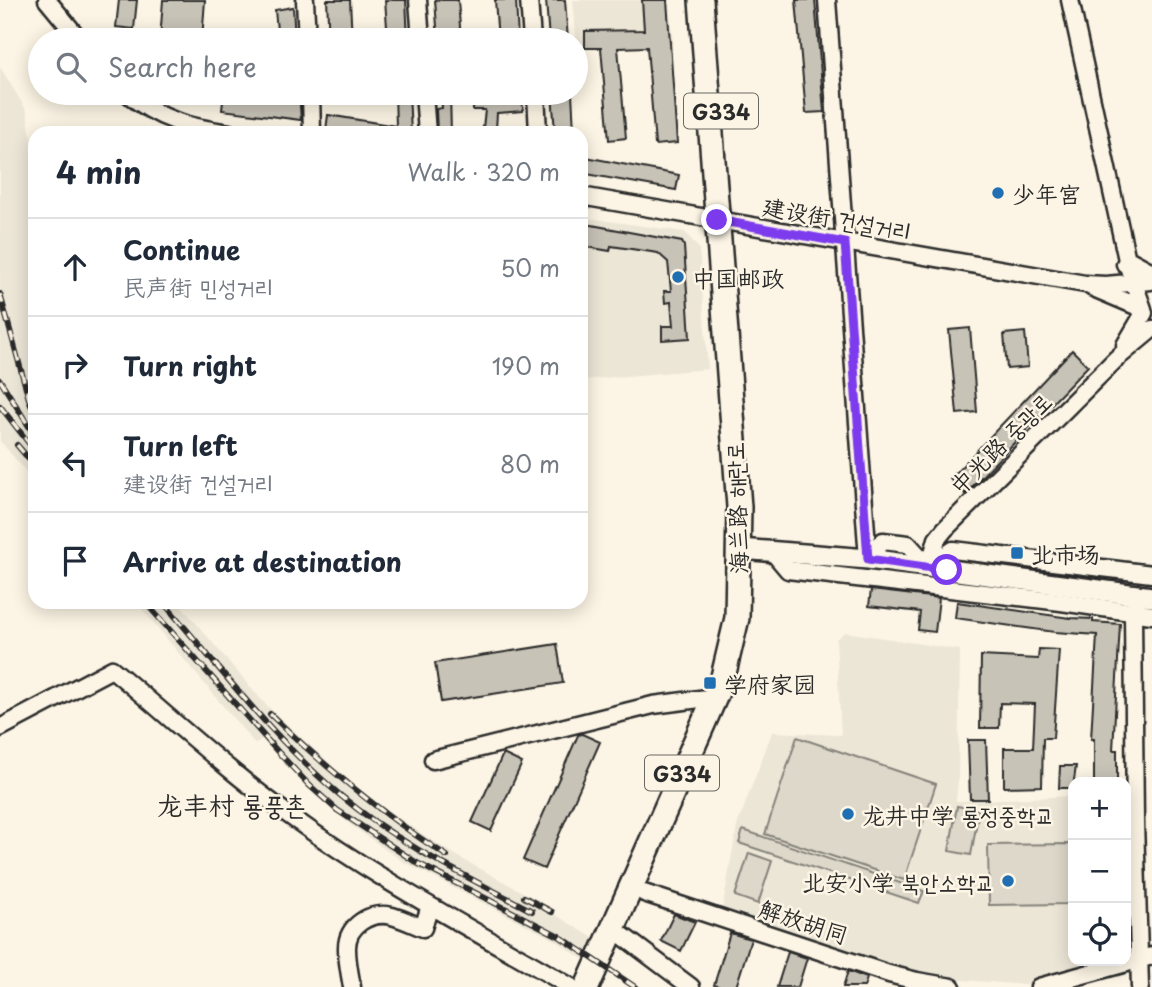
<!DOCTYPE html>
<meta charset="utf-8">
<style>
body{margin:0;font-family:"Playpen Sans","LXGW WenKai TC","Poor Story",sans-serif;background:#f6f6f7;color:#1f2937}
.controls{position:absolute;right:21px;bottom:21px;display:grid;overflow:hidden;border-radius:14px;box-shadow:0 4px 18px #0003}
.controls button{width:63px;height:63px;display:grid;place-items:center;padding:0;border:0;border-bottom:2px solid #e0e1e3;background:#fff;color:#1f2937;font:35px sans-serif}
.stop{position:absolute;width:21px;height:21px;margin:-16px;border:5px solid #7c3aed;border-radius:50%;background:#fff}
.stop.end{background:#7c3aed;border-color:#fff;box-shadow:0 2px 7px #0008}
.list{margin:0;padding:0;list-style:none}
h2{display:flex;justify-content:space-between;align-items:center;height:91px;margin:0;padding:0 28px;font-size:30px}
h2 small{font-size:23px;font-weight:400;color:#747a83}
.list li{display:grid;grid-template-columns:46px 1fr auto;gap:21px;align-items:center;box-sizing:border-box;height:98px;padding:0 28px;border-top:2px solid #e0e1e3}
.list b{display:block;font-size:26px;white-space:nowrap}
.list p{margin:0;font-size:23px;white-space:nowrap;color:#747a83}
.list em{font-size:23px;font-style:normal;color:#747a83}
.icon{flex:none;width:38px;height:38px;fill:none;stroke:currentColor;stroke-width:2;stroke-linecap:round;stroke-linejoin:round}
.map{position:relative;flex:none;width:1152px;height:987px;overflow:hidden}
.search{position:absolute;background:#fff;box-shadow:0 4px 18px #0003;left:28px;top:28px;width:560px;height:77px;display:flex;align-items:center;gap:18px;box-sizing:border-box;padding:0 24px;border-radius:38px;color:#747a83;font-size:26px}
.panel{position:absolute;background:#fff;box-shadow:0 4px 18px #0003;left:28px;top:126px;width:560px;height:483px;border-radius:21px}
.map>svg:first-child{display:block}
</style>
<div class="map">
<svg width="1152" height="987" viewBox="0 0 1152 987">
<rect width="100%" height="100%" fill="#fcf5e5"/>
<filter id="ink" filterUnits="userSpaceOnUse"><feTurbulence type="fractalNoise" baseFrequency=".0143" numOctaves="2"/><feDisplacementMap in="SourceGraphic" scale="14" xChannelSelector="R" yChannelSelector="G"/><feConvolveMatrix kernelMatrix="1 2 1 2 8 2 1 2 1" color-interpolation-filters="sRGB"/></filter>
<g filter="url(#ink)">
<!-- built -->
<path fill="#ece6d7" d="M573,0H669L673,44L641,47L577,48Z
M0,67L27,111L35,164V482L0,441Z
M581,217L685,232L699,249L708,369L581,380Z
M136,602H178L264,703L337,771L378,804L425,836L464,860L552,908L556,915L598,941L587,962L555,940L402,861L351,825L311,791L262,739L255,744Z
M845,632L960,650L958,779L956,801L1073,796V961H1106L1039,983L1026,985L926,977L722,911L737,826L772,732L841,735L836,639Z"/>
<!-- green -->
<path fill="#ded8ca" stroke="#84827a" stroke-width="2" d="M797,737L936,784L904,880L765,834Z
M957,806L979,810L971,855L949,851Z
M743,830L924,891L919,903L739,843Z
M1073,844V904L989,905L988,845Z
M749,853L772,861L758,904L735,896Z"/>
<!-- building -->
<path fill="#c8c3b7" stroke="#2b2b2b" stroke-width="2" d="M119,0H137L134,29L116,27Z
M163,0H205L202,40H160Z
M327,0H350L352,40H329Z
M385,0H406L408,40H388Z
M435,0H458L461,40H438Z
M495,0H516L518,40H498Z
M546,0H565L568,40H549Z
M642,0H667L677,143L655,145L647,47L618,48L626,138L609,140L601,48H585V31L644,30Z
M796,0H815L824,112L806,113Z
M293,7L295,40H278L275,10Z
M224,93L284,102L283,93H299L301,120L222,110Z
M395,93H409L411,133H342L326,130L328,115L396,126Z
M441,93H450L451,133H437L436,109L442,108Z
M501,93H522L523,111L497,113L496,129L483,128L485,110H473V94Z
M552,93H572L574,131L555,132Z
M581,156L679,175L676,190L581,173Z
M581,223L682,242L684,246L690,338L662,340V326H673L671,302L665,303L664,291H671L668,262L658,253L611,246L610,251L581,246Z
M970,328L977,412L957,414L949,330Z
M1025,332L1028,367L1007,369L1004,334Z
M1072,350L1088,366L965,494L950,479Z
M871,590L939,598L935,632L918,630L920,612L869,606Z
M957,602L1070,618L1093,619V622L1120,624L1113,750H1117V782H1094V739H1091L1097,635L1055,632L955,618Z
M557,644L563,683L441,702L435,663Z
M1039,649L1059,650L1053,738H1043L1042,786L1004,787V748H1033L1035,704L1000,703L999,728H980L981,656L1038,659Z
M582,734L600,742L544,869L523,860L578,735Z
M968,740H986L988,799H970Z
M503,754L522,763L491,831L472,822Z
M1060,766H1076L1073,788H1059Z
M674,914L695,922L681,951L661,941Z
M730,933L751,939L736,987H720L714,985Z
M788,952L807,958L798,987H777Z
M848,971L867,978L864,987H843Z"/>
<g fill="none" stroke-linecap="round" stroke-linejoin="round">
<defs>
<path id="minor" d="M47,0L80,40
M305,0L307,40
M418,0L421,40
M529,0L532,40
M827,0L868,559
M1070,0L1129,269L1143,309
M127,93C158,120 190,127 229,133
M311,93L312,133
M424,93L427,133
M536,93L538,133
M581,196L1085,284L1106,285L1151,281
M1125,264L1128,259L1152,272
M1091,287L1143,309
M1125,345L1144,313
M772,551L788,570L1061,602L1152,615
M868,559L883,541L908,544L929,567
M929,567L937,539L945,529L1116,359L1152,329
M929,567L953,550L1152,574
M1140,596L1133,613L1135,822L1140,987
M0,728L112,669C172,719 230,773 293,818C381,882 478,932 571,987
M433,760L653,705L715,697
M644,893L889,974L917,981L952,987
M623,936L691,987
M352,987C350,975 347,962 347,949C346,925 371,911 392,916C403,919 413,924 423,928L430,906
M1039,987L1152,956"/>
<path id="major" d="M740,549L868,559L1152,597"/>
<path id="highway" d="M587,987L715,697L723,677L737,618L739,507L701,0"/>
</defs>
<!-- minor casing -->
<use href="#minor" stroke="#2b2b2b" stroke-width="21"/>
<!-- major casing -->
<use href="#major" stroke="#2b2b2b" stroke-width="24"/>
<!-- highway casing -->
<use href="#highway" stroke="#2b2b2b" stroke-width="28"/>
<!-- minor -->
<use href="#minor" stroke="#fcf5e5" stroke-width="16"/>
<!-- major -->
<use href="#major" stroke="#fcf5e5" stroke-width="19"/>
<!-- highway -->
<use href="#highway" stroke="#fcf5e5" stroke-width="23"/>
<defs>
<path id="rail" d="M0,294L29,399L35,414
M0,380L35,436
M0,406L35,451
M17,445L35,466
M145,602L278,752L309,785L337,810L417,863L559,936L635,987
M163,602C220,668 273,739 340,795C398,844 466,876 532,911
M270,714C325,767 383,815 447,856
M524,897L552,912"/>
</defs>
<!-- rail casing -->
<use href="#rail" stroke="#2b2b2b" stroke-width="6"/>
<!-- rail -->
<use href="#rail" stroke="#fcf5e5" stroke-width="3.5" stroke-dasharray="10" stroke-linecap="butt"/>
</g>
</g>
<g fill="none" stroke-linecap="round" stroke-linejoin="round" filter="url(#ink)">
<!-- route -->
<path stroke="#7c3aed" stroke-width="9" d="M717,220L845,243L868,559L947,570"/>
</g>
<!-- markers -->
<g fill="#1f6fb2" stroke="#fcf5e5" stroke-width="2.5">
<circle cx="998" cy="193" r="7"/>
<circle cx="678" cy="277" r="7"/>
<rect x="1010" y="546" width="14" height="14" rx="3.5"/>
<rect x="703" y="676" width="14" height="14" rx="3.5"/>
<circle cx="848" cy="814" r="7"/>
<circle cx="1008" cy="881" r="7"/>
</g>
<g text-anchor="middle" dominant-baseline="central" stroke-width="5" stroke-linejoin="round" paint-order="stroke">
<!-- shield labels -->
<g fill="#fcf5e5" stroke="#6a6863" stroke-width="2">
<rect x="684" y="93.5" width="74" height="35" rx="5"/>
<rect x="645" y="755.5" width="74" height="35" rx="5"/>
</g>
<g font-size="21" font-weight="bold" fill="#2b2b2b">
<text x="721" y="111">G334</text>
<text x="682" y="773">G334</text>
</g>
<!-- poi labels -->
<g font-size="23" fill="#2b2b2b" stroke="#fcf5e5" text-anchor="start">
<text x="1012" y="193">少年宫</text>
<text x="692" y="277">中国邮政</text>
<text x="1031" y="553">北市场</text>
<text x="724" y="683">学府家园</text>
<text x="862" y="814">龙井中学 룡정중학교</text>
<text x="994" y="881" text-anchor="end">北安小学 북안소학교</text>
</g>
<!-- street labels -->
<g font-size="23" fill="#2b2b2b" stroke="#fcf5e5">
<text transform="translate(837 218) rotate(10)">建设街 건설거리</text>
<text transform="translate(1000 443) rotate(-45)">中光路 중광로</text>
<text transform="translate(736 508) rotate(-92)">海兰路 해란로</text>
<text transform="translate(804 921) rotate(18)">解放胡同</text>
</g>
<!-- quarter labels -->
<g font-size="26" fill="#2b2b2b" stroke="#fcf5e5">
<text x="231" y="804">龙丰村 룡풍촌</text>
</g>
</g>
</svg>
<div class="controls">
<button>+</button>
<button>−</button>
<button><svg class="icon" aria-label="locate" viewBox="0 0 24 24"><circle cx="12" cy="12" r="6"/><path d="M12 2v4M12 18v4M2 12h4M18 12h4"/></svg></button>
</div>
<div class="stop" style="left:947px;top:570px"></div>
<div class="stop end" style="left:717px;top:220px"></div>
<div class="search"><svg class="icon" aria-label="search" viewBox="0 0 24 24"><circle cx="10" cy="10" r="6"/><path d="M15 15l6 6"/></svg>Search here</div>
<section class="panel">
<h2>4 min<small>Walk · 320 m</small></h2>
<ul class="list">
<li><svg class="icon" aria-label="ahead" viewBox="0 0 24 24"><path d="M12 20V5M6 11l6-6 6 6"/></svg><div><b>Continue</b><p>民声街 민성거리</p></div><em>50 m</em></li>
<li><svg class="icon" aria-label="right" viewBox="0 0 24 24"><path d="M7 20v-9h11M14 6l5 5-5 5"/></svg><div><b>Turn right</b></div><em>190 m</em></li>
<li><svg class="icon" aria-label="left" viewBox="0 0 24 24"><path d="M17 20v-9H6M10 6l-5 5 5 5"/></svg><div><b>Turn left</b><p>建设街 건설거리</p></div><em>80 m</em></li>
<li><svg class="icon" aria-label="arrive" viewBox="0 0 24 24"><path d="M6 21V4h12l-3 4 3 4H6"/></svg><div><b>Arrive at destination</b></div></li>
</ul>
</section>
</div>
